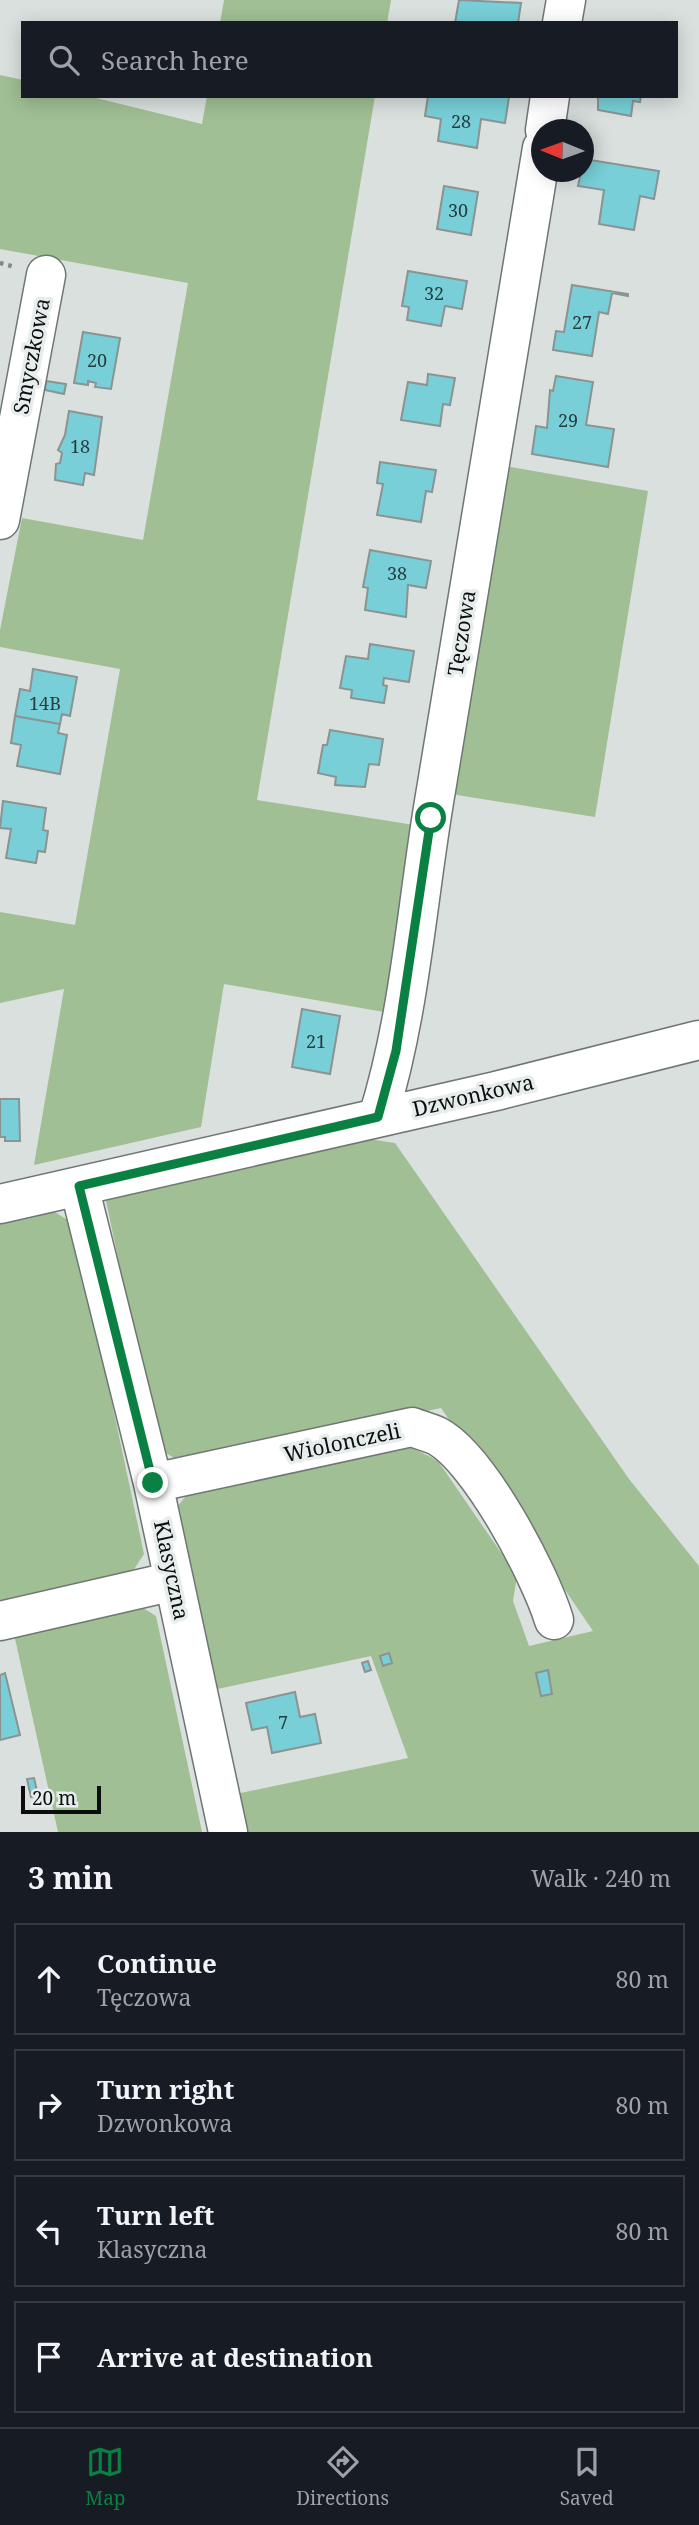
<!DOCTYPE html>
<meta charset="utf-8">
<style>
body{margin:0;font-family:"Noto Serif",serif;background:#20242c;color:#f1f3f6}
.compass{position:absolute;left:531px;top:119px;width:63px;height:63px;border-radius:50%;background:#171b24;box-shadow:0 4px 18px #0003;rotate:271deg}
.scale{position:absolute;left:21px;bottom:18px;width:80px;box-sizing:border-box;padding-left:7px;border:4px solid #0b0e0d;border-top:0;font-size:19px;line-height:24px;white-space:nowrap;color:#0b0e0d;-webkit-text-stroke:5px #e6edec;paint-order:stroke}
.stop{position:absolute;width:21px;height:21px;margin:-16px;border:5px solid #0b8043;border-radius:50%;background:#fff}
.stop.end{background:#0b8043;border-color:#fff;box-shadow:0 2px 7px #0008}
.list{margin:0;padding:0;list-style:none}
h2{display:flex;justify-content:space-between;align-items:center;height:91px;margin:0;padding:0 28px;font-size:30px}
h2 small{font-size:23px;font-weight:400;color:#9ea1a6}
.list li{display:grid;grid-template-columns:46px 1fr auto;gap:21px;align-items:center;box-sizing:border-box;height:112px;margin:0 14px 14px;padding:0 14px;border:2px solid #363941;border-radius:0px}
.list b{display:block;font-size:26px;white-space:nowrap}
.list p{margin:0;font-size:23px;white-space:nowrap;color:#9ea1a6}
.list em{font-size:23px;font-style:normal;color:#9ea1a6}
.icon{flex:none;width:38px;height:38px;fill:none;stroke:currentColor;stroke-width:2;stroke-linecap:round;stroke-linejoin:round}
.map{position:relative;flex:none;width:699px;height:1832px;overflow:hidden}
.search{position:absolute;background:#171b24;box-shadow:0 4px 18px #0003;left:21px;right:21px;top:21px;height:77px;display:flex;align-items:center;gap:18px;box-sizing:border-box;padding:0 24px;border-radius:0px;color:#9ea1a6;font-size:26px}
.sheet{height:595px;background:#171b24}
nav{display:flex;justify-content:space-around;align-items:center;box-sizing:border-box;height:98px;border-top:2px solid #363941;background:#171b24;font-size:19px;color:#9ea1a6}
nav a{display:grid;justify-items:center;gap:4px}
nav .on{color:#0b8043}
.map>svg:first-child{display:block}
</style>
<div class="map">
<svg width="699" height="1832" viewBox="0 0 699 1832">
<rect width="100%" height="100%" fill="#d9e0de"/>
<!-- green -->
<path fill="#a0bf94" d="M224,0H391L387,23H220Z
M0,75L23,80V96H88L202,124L207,96H375L257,800L414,825L384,1012L224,984L201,1127L34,1165L64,989L0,1003V912L75,925L120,669L0,647V630L22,518L143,540L188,283L0,249Z
M505,466L648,491L595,817L451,794Z
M368,1139L395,1143L629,1479L699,1566V1832H243L236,1794L408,1758L371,1656L213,1690L173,1512L186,1496L409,1446L438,1461L517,1576L513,1601L529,1646L593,1631L441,1408L182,1463L158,1448L105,1196Z
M50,1209L74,1224L144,1554L131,1574L0,1605V1221Z
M138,1605L156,1616L202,1832H58L14,1634Z"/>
<!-- building -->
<path fill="#78cfd7" stroke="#8b9393" stroke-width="2" d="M459,0L521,3L518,23H455Z
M428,96L509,97L505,123L481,119L477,148L438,141L441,119L425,116Z
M598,96H641L640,102L633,101L631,116L598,110Z
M584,159L659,171L654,199L640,196L634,230L599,224L604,190L578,186Z
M444,186L478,192L471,235L437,229Z
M408,271L467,281L462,309L445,306L441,326L407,320L409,307L402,306Z
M572,285L628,294V296L612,293L608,314L599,312L592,356L553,350L556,331L564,332Z
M83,332L120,338L111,389L95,387L96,383L88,381V385L74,383Z
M428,374L455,378L450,405L443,404L440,426L401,420L408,382L427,385Z
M556,376L593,382L586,425L614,429L608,467L532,454L536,426L547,428L550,390L553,391Z
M46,381L66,384L64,394L45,390Z
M69,411L102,417L94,475L85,473L83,485L55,480L56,464L60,463L62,453L58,450L65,435Z
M380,462L436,470L432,492L426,491L421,522L377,515L383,484L377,483Z
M370,550L431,561L426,588L408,585L406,617L365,610L368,588L363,587Z
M370,644L414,651L409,682L384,678L383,685L387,686L384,703L351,698L352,690L340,688L346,656L368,659Z
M33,669L77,677L70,716L62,714L60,724L15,716L20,689L30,691Z
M15,716L60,724L58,733L67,735L60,774L17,766L21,745L11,743Z
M330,730L383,739L379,765L369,764L365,787L335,785L336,777L318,773L323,745H327Z
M3,801L46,808L43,830L48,831L45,852L38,851L36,863L6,858L11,829L0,828Z
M302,1009L340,1016L330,1074L292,1067Z
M0,1099H19L20,1141H5V1137H0Z
M389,1653L392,1663L383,1666L380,1656Z
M368,1661L371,1670L365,1672L362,1663Z
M548,1670L552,1694L541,1696L536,1673Z
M5,1673L20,1735L0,1740V1675Z
M295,1692L300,1717L315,1714L321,1743L272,1753L267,1727L252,1730L246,1703Z
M34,1778L38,1795L31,1797L27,1779Z"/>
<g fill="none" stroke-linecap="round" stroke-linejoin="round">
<defs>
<path id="minor" d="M562,23L566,0
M545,130L550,96
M0,520L46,275
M378,1117C411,1011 417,899 436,790C471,576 506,362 542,148
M79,1186L153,1483L228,1832
M0,1204L496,1091L699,1040
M153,1483L412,1427C420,1430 429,1432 437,1436C479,1458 540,1574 554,1620
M0,1621L174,1581"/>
</defs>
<!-- minor casing -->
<use href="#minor" stroke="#6f7675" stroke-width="41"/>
<!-- path -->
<path stroke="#828785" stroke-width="4.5" stroke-dasharray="3.5 5" stroke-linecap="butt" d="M0,263L15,267"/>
<!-- minor -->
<use href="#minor" stroke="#fff" stroke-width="38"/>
</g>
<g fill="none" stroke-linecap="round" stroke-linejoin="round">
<!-- route -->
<path stroke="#0b8043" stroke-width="9" d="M153,1483L79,1186L378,1117L396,1051L431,818"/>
</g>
<g text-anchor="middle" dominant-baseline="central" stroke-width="7" stroke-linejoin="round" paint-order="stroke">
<!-- number labels -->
<g font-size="18" fill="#263e40">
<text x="461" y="121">28</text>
<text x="458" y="210">30</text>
<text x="434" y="293">32</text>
<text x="582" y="322">27</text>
<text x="97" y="360">20</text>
<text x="568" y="420">29</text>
<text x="80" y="446">18</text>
<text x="397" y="573">38</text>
<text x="45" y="703">14B</text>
<text x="316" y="1041">21</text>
<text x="283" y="1722">7</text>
</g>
<!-- street labels -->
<g font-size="21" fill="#0b0e0d" stroke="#e6edec">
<text transform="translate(31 356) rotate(-79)">Smyczkowa</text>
<text transform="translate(461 633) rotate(-81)">Tęczowa</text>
<text transform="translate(473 1095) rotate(-13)">Dzwonkowa</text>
<text transform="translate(342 1442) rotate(-12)">Wiolonczeli</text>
<text transform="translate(172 1570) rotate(78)">Klasyczna</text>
</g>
</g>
</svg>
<svg class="compass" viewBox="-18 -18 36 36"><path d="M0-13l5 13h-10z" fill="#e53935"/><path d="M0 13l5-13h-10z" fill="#9ea1a6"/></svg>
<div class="scale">20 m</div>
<div class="stop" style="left:431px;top:818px"></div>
<div class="stop end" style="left:153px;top:1483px"></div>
<div class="search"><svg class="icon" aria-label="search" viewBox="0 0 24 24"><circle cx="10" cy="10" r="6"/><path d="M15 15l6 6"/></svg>Search here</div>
</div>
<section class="sheet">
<h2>3 min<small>Walk · 240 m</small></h2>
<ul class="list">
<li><svg class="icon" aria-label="ahead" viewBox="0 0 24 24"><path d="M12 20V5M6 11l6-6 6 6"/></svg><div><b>Continue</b><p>Tęczowa</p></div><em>80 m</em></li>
<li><svg class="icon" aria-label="right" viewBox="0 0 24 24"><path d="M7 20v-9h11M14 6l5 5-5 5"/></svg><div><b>Turn right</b><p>Dzwonkowa</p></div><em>80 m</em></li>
<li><svg class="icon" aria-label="left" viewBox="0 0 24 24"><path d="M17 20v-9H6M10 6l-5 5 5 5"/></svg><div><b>Turn left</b><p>Klasyczna</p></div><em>80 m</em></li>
<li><svg class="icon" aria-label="arrive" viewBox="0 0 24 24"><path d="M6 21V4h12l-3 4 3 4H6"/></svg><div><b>Arrive at destination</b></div></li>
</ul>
</section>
<nav>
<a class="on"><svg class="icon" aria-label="map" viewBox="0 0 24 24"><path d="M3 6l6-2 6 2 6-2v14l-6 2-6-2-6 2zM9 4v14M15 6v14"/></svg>Map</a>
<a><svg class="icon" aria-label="directions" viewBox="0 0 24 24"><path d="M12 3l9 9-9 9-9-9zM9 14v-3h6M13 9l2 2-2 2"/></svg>Directions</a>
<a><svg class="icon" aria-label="saved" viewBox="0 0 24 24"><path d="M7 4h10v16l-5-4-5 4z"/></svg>Saved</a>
</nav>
